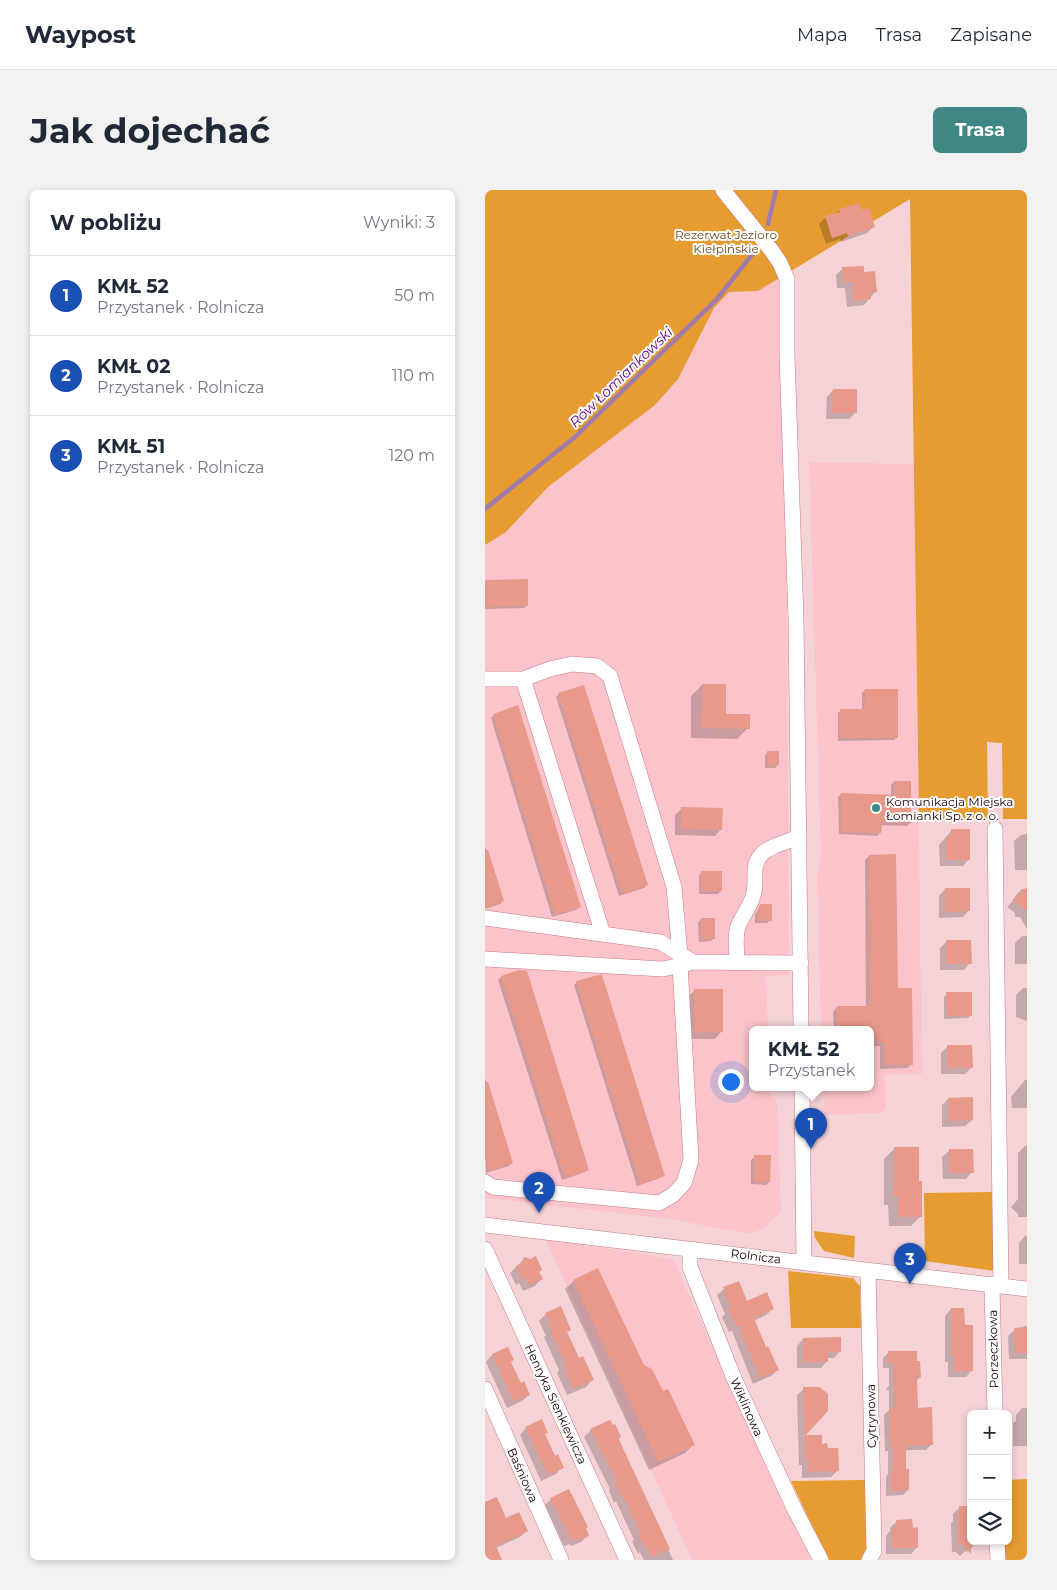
<!DOCTYPE html>
<html lang="pl">
<meta charset="utf-8">
<style>
body{margin:0;font-family:Montserrat,sans-serif;background:#f2f2f3;color:#1f2937}
.controls{position:absolute;right:15px;bottom:15px;display:grid;overflow:hidden;border-radius:8px;box-shadow:0 2px 8px #0003}
.controls button{width:45px;height:45px;display:grid;place-items:center;padding:0;border:0;border-bottom:1px solid #e0e1e3;background:#fff;color:#1f2937;font:25px sans-serif}
.you{position:absolute;left:245px;top:891px;width:18px;height:18px;margin:-12px;border:4px solid #fff;border-radius:50%;background:#1a73e8;box-shadow:0 0 0 8px #1a73e833}
.badge{display:grid;place-items:center;width:32px;height:32px;border-radius:50%;background:#3f8783;color:#fff;font-size:16px;font-weight:700}
.pin{position:absolute;translate:-50% -41px;filter:drop-shadow(0 1px 2px #0008)}
.pin::after{content:'';position:absolute;top:26px;width:18px;height:15px;background:inherit;clip-path:polygon(0 0,100% 0,50% 100%)}
.popup{position:absolute;left:264px;top:836px;width:125px;height:65px;box-sizing:border-box;display:grid;place-content:center;border-radius:8px;background:#fff;filter:drop-shadow(0 1px 4px #0005);font-size:16px;white-space:nowrap;color:#747a83}
.popup b{font-size:19px;color:#1f2937}
.popup::after{content:'';position:absolute;left:50%;top:100%;margin-left:-10px;border:10px solid transparent;border-top-color:#fff}
.list{margin:0;padding:0;list-style:none}
h2{display:flex;justify-content:space-between;align-items:center;height:65px;margin:0;padding:0 20px;font-size:21px}
h2 small{font-size:16px;font-weight:400;color:#747a83}
.list li{display:grid;grid-template-columns:32px 1fr auto;gap:15px;align-items:center;box-sizing:border-box;height:80px;padding:0 20px;border-top:1px solid #e0e1e3}
.list b{display:block;font-size:19px;white-space:nowrap}
.list p{margin:0;font-size:16px;white-space:nowrap;color:#747a83}
.list em{font-size:16px;font-style:normal;color:#747a83}
.icon{flex:none;width:28px;height:28px;fill:none;stroke:currentColor;stroke-width:2;stroke-linecap:round;stroke-linejoin:round}
.map{position:relative;flex:none;width:542px;height:1370px;overflow:hidden;border-radius:8px}
header{display:flex;align-items:center;gap:30px;box-sizing:border-box;height:70px;padding:0 25px;background:#fff;border-bottom:1px solid #e0e1e3}
header strong{font-size:24px}
nav{display:flex;gap:28px;margin-inline-start:auto;font-size:18px}
.intro{display:flex;align-items:center;justify-content:space-between;box-sizing:border-box;height:120px;padding:0 30px}
h1{margin:0;font-size:35px}
.button{padding:12px 22px;border-radius:8px;background:#3f8783;color:#fff;font-size:18px;font-weight:700}
main{display:flex;gap:30px;padding:0 30px}
aside{flex:1;background:#fff;border-radius:8px;box-shadow:0 2px 8px #0003}
.map>svg:first-child{display:block}
</style>
<header>
<strong>Waypost</strong>
<nav><a>Mapa</a><a>Trasa</a><a>Zapisane</a></nav>
</header>
<div class="intro"><h1>Jak dojechać</h1><a class="button">Trasa</a></div>
<main>
<aside>
<h2>W pobliżu<small>Wyniki: 3</small></h2>
<ul class="list">
<li><span class="badge" style="background:#1a4fb4">1</span><div><b>KMŁ 52</b><p>Przystanek · Rolnicza</p></div><em>50 m</em></li>
<li><span class="badge" style="background:#1a4fb4">2</span><div><b>KMŁ 02</b><p>Przystanek · Rolnicza</p></div><em>110 m</em></li>
<li><span class="badge" style="background:#1a4fb4">3</span><div><b>KMŁ 51</b><p>Przystanek · Rolnicza</p></div><em>120 m</em></li>
</ul>
</aside>
<div class="map">
<svg width="542" height="1370" viewBox="0 0 542 1370">
<rect width="100%" height="100%" fill="#f5d2d6"/>
<!-- built -->
<path fill="#fcc4ca" d="M275,61L298,90L302,445L304,785L281,786L283,840H267V898H285V904L292,911L296,1022L278,1039L263,1044L185,1029L0,1008V355L21,342L63,297L193,189L229,118L257,88Z
M324,272L429,274L437,884H400L401,918L396,923L339,925L338,898H385V840H336L332,682L336,668Z
M60,1048L188,1069L271,1255L326,1370H207Z"/>
<!-- green -->
<path fill="#e79c31" d="M0,0H542V629H518L517,553L502,552L503,629H434L425,9L273,101L244,102L229,118L193,189L170,215L63,297L21,342L0,355Z
M508,1002L509,1081L440,1071L439,1003Z
M329,1041L370,1046L369,1068L339,1061L330,1048Z
M303,1081L368,1088L375,1096L376,1138H306Z
M542,1289V1370H520L519,1351H523V1290Z
M380,1290L382,1366L377,1370H343L306,1291Z"/>
<!-- shadow -->
<path fill="#0003" d="M355,20L376,22L389,36L382,43L356,52L355,49L341,54L334,34L341,27L350,24Z
M358,78L378,83L390,102L379,115L362,117L360,98H352L351,85Z
M348,200L370,223L364,229H341L342,207Z
M0,391L42,415L39,418L0,419Z
M217,495L239,525L263,538L252,549L206,548V506Z
M380,500L412,547L409,550L353,551V523L356,520H377V503Z
M74,504L162,695L159,698L134,706L71,507Z
M9,525L94,717L91,720L67,727L6,528Z
M283,562L293,575L290,578H280V565Z
M409,592L425,633L422,636L395,635V643L392,646L354,644L353,607L356,604L406,606V595Z
M197,618L236,639L230,646L190,645V625Z
M467,640L484,669L478,676H455L454,655Z
M542,644V680H530L529,651L536,645Z
M0,656L18,711L15,714L0,719Z
M384,666L427,874L422,878L395,879V856H385V840H349L348,822L352,817H381L380,670Z
M217,682L236,701L233,704H214V685Z
M460,699L484,720L478,727L454,728V706Z
M537,699H542V739L535,727H530V723L522,717L530,709V706Z
M276,715L285,730L282,733H270V724Z
M216,729L229,748L226,751L214,752L213,732Z
M537,746H542V774H530V753Z
M461,752L485,773L479,780H455V758Z
M34,782L103,979L100,982L77,990L13,790L16,787Z
M92,792L178,985L175,988L152,996L89,795Z
M538,798H542V831L531,827V805Z
M210,800L236,842L230,849H204L203,807Z
M462,804L486,825L483,828L459,829V807Z
M463,856L486,878L480,884H456V863Z
M0,888L27,973L24,976L1,983Z
M540,890H542V918H527L526,907Z
M463,909L487,930L480,936L457,937V915Z
M540,956H542V1027H533V1024L526,1017L533,1009V963Z
M409,959L433,993L436,1026L426,1036H404L403,1015H399V969Z
M464,961L487,982L481,989H458L457,967Z
M269,967L284,992L281,995L266,994V970Z
M540,1046H542V1074H534V1053Z
M39,1069L53,1083L56,1089L50,1096L38,1101L34,1093L31,1095L25,1083Z
M89,1091L178,1203L208,1255L200,1263L164,1280L80,1099Z
M239,1099L261,1112L288,1119L281,1125L269,1131L281,1159L293,1180L286,1186L268,1194L247,1141L244,1142L237,1127L240,1124L232,1105Z
M466,1119L479,1137L487,1180L481,1187H463V1172H460V1126Z
M61,1124L84,1140L81,1143L94,1169L107,1190L101,1197L82,1205L72,1183L74,1180L59,1147L61,1146L54,1131Z
M539,1136H542V1169H524L523,1146L530,1139H536Z
M318,1149L355,1161L349,1168H342V1171L336,1178H312V1156Z
M22,1158L25,1172L35,1194L44,1205L37,1211L22,1218L1,1172L7,1165Z
M403,1163L434,1188L431,1191L432,1219L447,1254L441,1260H420V1281L423,1300L418,1305L401,1306V1287L403,1284V1261H400L399,1225L404,1220V1201L401,1199L404,1196V1178H398V1168Z
M319,1199L341,1220L318,1246H336V1255L352,1281L346,1287L317,1288V1275H314L312,1205Z
M537,1218H542V1256H528V1233L531,1231V1225Z
M125,1231L183,1359L188,1370H159L155,1362L153,1364L147,1351L149,1350L131,1311L129,1313L124,1300L125,1299L99,1247L106,1240Z
M41,1238L59,1245L69,1267L77,1277L71,1284L56,1291L35,1245Z
M66,1309L100,1339L103,1345L96,1352L86,1356L85,1354L79,1356L60,1315Z
M474,1318L486,1351H490V1354L484,1361L479,1362L475,1366L471,1362H467L466,1333L468,1331V1324Z
M0,1322L21,1329L42,1341L35,1347L11,1358L16,1370H0Z
M412,1331L432,1357L426,1364H401V1346L405,1341V1338Z"/>
<g fill="none" stroke-linecap="round" stroke-linejoin="round">
<!-- stream -->
<path stroke="#9f7cac" stroke-width="4.5" d="M283,34L291,0
M0,319L90,247L232,109L273,57"/>
</g>
<!-- building -->
<path fill="#e8998a" d="M374,13L377,20L384,18L390,37L363,46L362,43L347,48L340,26L355,22L354,19Z
M379,76V82L390,81L392,102L386,103V109L368,111L367,92H358L357,77Z
M348,199H372V223H347Z
M43,389V416L0,417V390Z
M217,494H241V524H265V539L216,538Z
M99,495L163,695L137,704L73,503Z
M380,499H413V548H355V519H380Z
M33,515L96,717L70,725L8,524Z
M282,561H294V575L283,576Z
M409,591H426V633L397,632L396,643L356,642V603L409,605Z
M196,617L238,618L237,640L196,639Z
M466,639H485V670H461V647L466,646Z
M0,660H3L19,711L0,718Z
M411,664L413,798H427L428,875H399V852H385V840L352,839V816H385L384,665Z
M216,681H237V701H216Z
M542,697V721L527,710Z
M460,698H485V721L460,722Z
M275,714H287V731H273V720Z
M216,728H230V749H216Z
M461,750H486L487,774H461Z
M34,780L42,781L104,980L80,988L16,786Z
M113,785H117L180,986L155,994L91,791Z
M209,799H238V842L210,843Z
M461,802H487V826H462Z
M462,855H487L488,878H462Z
M0,892H3L28,973L4,981L0,969Z
M488,907V930L463,931V908Z
M409,957H434V991H437V1027H413V1006H408Z
M464,959H488L489,983H464Z
M269,965H286L285,992H269Z
M51,1066L57,1080L54,1082L58,1089L44,1095L41,1088L37,1089L31,1076L37,1073L39,1067L46,1069Z
M113,1078L159,1175L167,1179L178,1201L183,1199L210,1255L173,1272L88,1090Z
M254,1091L262,1111L282,1102L289,1119L269,1128L281,1157L283,1156L294,1180L275,1188L253,1135L251,1136L243,1119L246,1118L238,1097Z
M76,1116L86,1140L82,1142L94,1168L98,1166L109,1190L88,1199L78,1175L81,1174L65,1140L67,1139L60,1123Z
M466,1118H479L480,1135H488V1181H469V1166H467Z
M542,1137V1163H530L529,1138Z
M356,1147V1162H343V1172H318V1148Z
M23,1157L29,1170L26,1172L36,1193L39,1191L45,1205L29,1212L7,1164Z
M403,1161H432V1171H435L436,1188H432L433,1218L447,1217L448,1255L421,1256V1279H424V1300L406,1301V1280H408V1256H405L404,1218H409V1196L406,1193L409,1190L408,1173H403Z
M318,1197H335L343,1204V1221L321,1245H337V1254L342,1253L343,1258H353L354,1281L323,1282V1269H320Z
M57,1229L63,1243L60,1244L70,1266L73,1264L79,1278L63,1285L40,1237Z
M125,1230L128,1235L130,1234L136,1247L134,1248L136,1254L185,1359L167,1367L162,1357L160,1358L153,1344L155,1343L143,1316L138,1306L136,1307L130,1293L132,1292L105,1239Z
M84,1299L103,1337L101,1338L104,1346L93,1351L92,1348L86,1351L65,1308Z
M12,1307L21,1328L34,1322L43,1341L11,1356L17,1370H0V1312Z
M474,1316H486V1364L478,1355H473L472,1325H474Z
M427,1329L428,1338L433,1337V1358H407V1338H411V1330Z"/>
<g fill="none" stroke-linecap="round" stroke-linejoin="round">
<defs>
<path id="minor" d="M238,0L287,61L295,73L302,89V165L311,429L316,840
M0,489H38L118,744
M38,489L65,479L87,474L112,476L125,486L189,697L195,765
M510,639L516,1096
M0,728L175,752L208,772L316,773
M0,769L178,779L205,773
M252,772C252,760 249,745 254,734C259,723 267,714 269,702C272,689 266,676 276,665C282,657 304,651 314,647
M317,898L319,1072
M0,992L8,997L174,1013L188,1005L199,993L206,970L195,775
M0,1035L542,1099
M0,1059L142,1370
M208,1059L205,1067V1077L248,1186L309,1318L336,1370
M383,1080L389,1361L384,1370
M507,1094L510,1224
M0,1199L76,1370
M512,1351L513,1370"/>
</defs>
<!-- minor casing -->
<use href="#minor" stroke="#c87a85" stroke-width="16"/>
<!-- minor -->
<use href="#minor" stroke="#fff" stroke-width="15"/>
</g>
<!-- markers -->
<circle fill="#3f8783" stroke="#fdfdfd" stroke-width="2" cx="391" cy="618" r="5"/>
<g text-anchor="middle" dominant-baseline="central" stroke-width="4" stroke-linejoin="round" paint-order="stroke">
<!-- park labels -->
<g font-size="12" fill="#6c491a" stroke="#fdfdfd">
<text x="241" y="44">Rezerwat Jezioro<tspan x="241" dy="14">Kiełpińskie</tspan></text>
</g>
<!-- poi labels -->
<g font-size="12" fill="#1b0207" stroke="#fdfdfd" text-anchor="start">
<text x="401" y="611">Komunikacja Miejska<tspan x="401" dy="14">Łomianki Sp. z o. o.</tspan></text>
</g>
<!-- street labels -->
<g font-size="12" fill="#1b0207" stroke="#fdfdfd">
<text transform="translate(271 1066) rotate(7)">Rolnicza</text>
<text transform="translate(508 1159) rotate(-91)">Porzeczkowa</text>
<text transform="translate(71 1214) rotate(65)">Henryka Sienkiewicza</text>
<text transform="translate(262 1217) rotate(66)">Wiklinowa</text>
<text transform="translate(386 1226) rotate(-91)">Cytrynowa</text>
<text transform="translate(38 1285) rotate(66)">Baśniowa</text>
</g>
<!-- water labels -->
<g font-size="14" font-style="italic" fill="#670891" stroke="#fdfdfd">
<text transform="translate(136 187) rotate(-44)">Rów Łomiankowski</text>
</g>
</g>
</svg>
<div class="controls">
<button>+</button>
<button>−</button>
<button><svg class="icon" aria-label="layers" viewBox="0 0 24 24"><path d="M12 4l9 5-9 5-9-5zM3 14l9 5 9-5"/></svg></button>
</div>
<div class="you"></div>
<div class="pin badge" style="left:326px;top:959px;background:#1a4fb4">1</div>
<div class="popup"><b>KMŁ 52</b>Przystanek</div>
<div class="pin badge" style="left:54px;top:1023px;background:#1a4fb4">2</div>
<div class="pin badge" style="left:425px;top:1094px;background:#1a4fb4">3</div>
</div>
</main>
